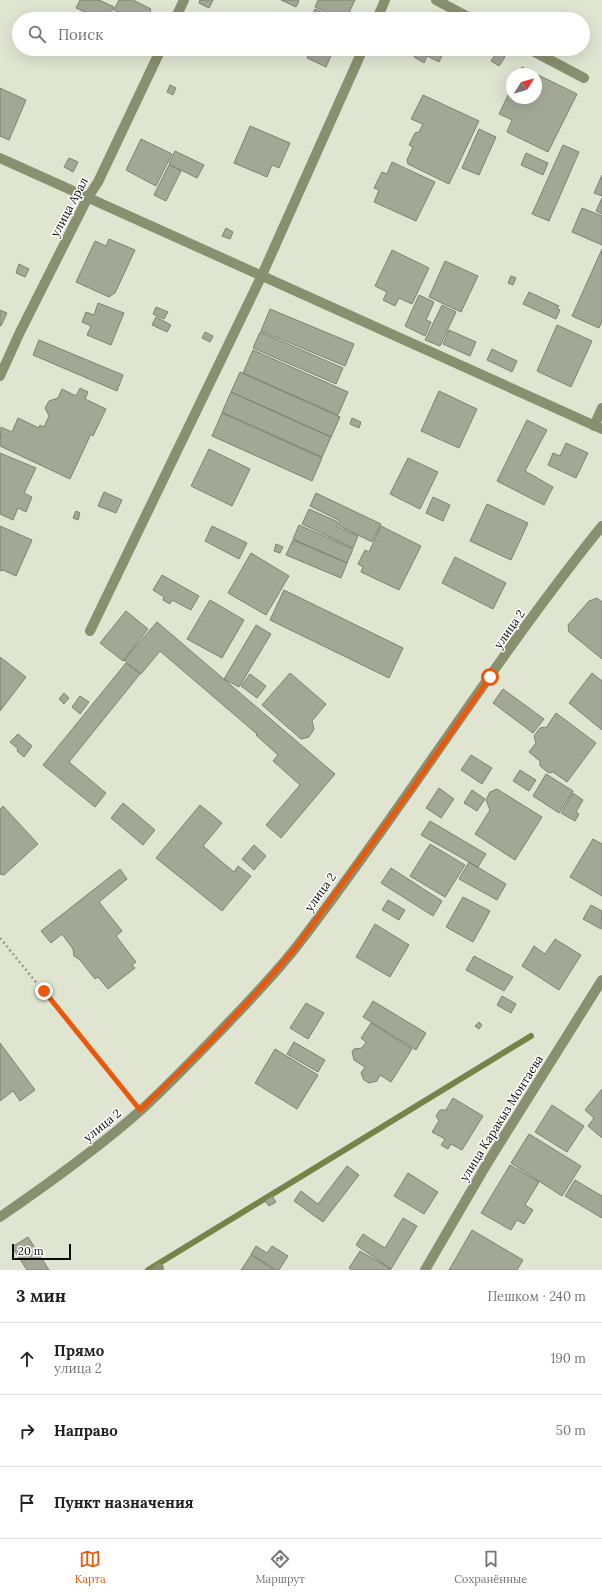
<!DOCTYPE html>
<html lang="ru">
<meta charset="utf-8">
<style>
body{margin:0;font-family:Lora,serif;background:#f2f2f2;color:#202124}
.compass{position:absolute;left:506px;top:68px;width:36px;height:36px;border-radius:50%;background:#fff;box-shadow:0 4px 16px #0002;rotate:53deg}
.scale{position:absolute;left:12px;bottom:10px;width:59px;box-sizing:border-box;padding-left:4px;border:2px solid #0c0d08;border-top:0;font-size:11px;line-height:14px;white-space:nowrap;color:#0c0d08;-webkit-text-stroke:3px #fff;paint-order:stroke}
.stop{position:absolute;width:12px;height:12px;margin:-9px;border:3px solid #ea580c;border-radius:50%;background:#fff}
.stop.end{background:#ea580c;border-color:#fff;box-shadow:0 1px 4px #0008}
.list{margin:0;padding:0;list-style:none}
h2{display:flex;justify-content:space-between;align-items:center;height:52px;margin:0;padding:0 16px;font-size:17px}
h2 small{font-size:13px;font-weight:400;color:#757577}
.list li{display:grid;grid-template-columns:26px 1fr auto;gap:12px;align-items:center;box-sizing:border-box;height:72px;padding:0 16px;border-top:1px solid #e0e0e0}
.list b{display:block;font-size:15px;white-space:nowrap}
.list p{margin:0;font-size:13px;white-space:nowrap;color:#757577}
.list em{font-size:13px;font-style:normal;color:#757577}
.icon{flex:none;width:22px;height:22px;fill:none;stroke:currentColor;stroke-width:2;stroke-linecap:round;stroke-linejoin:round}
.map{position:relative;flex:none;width:602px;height:1270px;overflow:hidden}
.search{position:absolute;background:#fff;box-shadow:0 4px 16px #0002;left:12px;right:12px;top:12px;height:44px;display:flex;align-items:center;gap:10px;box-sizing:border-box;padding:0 14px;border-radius:22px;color:#757577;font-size:15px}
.sheet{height:268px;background:#fff}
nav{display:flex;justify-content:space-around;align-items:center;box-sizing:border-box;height:56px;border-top:1px solid #e0e0e0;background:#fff;font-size:11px;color:#757577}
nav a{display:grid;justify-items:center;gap:2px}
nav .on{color:#ea580c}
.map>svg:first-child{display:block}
</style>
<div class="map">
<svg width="602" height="1270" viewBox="0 0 602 1270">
<rect width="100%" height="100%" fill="#e0e5d2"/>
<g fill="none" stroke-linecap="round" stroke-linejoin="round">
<!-- stream -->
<path stroke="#788349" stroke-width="6" d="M148,1270L531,1036"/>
</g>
<!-- building -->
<path fill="#a3a796" stroke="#7f8272" d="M80,0H99L114,7L108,19H100L76,8Z
M119,0H133L151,9L147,19H134L114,10Z
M200,0H213L209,8L199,3Z
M281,0H298L299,1L296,7Z
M318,0H355L346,19H341L315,7Z
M315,9L338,19H310Z
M113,12L129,19H110Z
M311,49H334L326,67L307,58Z
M410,49H445L439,62L427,56L424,63L414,57L416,52Z
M497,52L505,57L499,66L491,61Z
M522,67L577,94L548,152L507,132L512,120L499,114L512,87V98H536V74H518Z
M170,85L176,88L173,95L167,92Z
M0,88L26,100L9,140L0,136Z
M423,95L479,121L449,184L408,164L407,160L413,147L409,145L415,133L419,132L423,124L411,119Z
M250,126L290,143L279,168L272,165L267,177L234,163Z
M479,129L496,137L479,175L462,168Z
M141,139L172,154L156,186L126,170Z
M563,145L579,152L549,221L532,214Z
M175,151L204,165L197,178L169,164Z
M526,153L548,163L543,175L521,165Z
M69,158L78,162L73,172L64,167Z
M392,162L435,182L416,221L374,202L379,190L374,188L382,172L387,174Z
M169,165L181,171L166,201L154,195Z
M602,175V196L594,193Z
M602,198V214L596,211Z
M582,208L602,216V245L572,232Z
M226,228L233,232L230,239L222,236Z
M109,239L135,250L115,293L109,297L76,282L95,241L106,246Z
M602,249V321L599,328L572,316Z
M392,250L429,268L412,304L399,298L395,306L383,300L387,292L375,286Z
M445,261L478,276L461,312L429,297Z
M19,264L29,269L25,277L16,273Z
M511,276L516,278L513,285L508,283Z
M529,292L559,306L557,308L560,310L556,319L523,304Z
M419,295L434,302L426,320L431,322L425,336L405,326Z
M98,303L124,313L111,345L87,335L91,326L82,322L86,312L94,315Z
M442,305L456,312L440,346L425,340Z
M156,307L168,312L164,319L153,314Z
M270,309L354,344L345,366L261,331Z
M0,310L7,313L1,326H0Z
M156,317L171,325L167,332L152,325Z
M557,325L592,341L571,387L537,371Z
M449,330L476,342L470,356L443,344Z
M205,332L213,336L210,342L202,338Z
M260,332L343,368L336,384L253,348Z
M39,340L123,375L117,391L33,355Z
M492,349L517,361L512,372L487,360Z
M253,350L348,392L338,415L243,373Z
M240,372L340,417L331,437L231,392Z
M80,388L88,392L85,399L106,409L93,436L91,434L70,479L0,446L1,427L12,432L18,418L39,428L40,425L44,427L49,416L45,408L49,401L58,398L62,389L76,396Z
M439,391L477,409L459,448L421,431Z
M231,392L331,437L322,457L222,412Z
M222,413L322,458L312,481L212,436Z
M352,418L361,422L359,428L350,424Z
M527,420L547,430L525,471L553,487L544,505L497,481Z
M566,443L588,453L576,478L548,465L553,453L560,456Z
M209,449L250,469L232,506L191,486Z
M0,453L36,468L24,493L32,497L26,512L18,508L13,520L0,514Z
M408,458L438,472L420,509L390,494Z
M104,492L122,500L116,513L98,506Z
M316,493L381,524L372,542L338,525L340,521L310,506Z
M433,497L450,505L443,521L426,513Z
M487,504L528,523L511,560L470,541Z
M309,509L338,522L336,526L358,536L353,548L302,524Z
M76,511L80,513L78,520L73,518Z
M299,525L353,549L347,563L293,539Z
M0,526L32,540L16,576L3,570L0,571Z
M212,526L247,543L239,559L205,541Z
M381,526L421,546L399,590L361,572L363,567L358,564L365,550L369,552Z
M293,540L347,563L341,578L286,555Z
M276,544L283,547L280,553L274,551Z
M251,553L289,576L266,615L228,593Z
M455,557L506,583L493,609L442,583Z
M162,575L199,596L191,610L172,600L170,604L163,600L164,597L153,590Z
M284,590L403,648L389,678L270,620Z
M597,598L602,602V659L569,632L568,625L589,601Z
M210,600L244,620L222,658L187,639Z
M126,611L148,629L123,661L100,643Z
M157,622L335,774L281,838L266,825L300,785L273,761L278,755L256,735L257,734L160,651L141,674L124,660Z
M256,625L271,634L239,687L224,679Z
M0,657L26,677L0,711Z
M126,663L140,674L69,762L106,793L95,807L43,765Z
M290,673L326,704L312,721L314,729L309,737L301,739L262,705Z
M592,673L602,681V730L569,703Z
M250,674L266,686L257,698L241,686Z
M503,689L544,719L533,733L493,703Z
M64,693L69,698L64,704L59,699Z
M80,696L89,702L80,714L72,707Z
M556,713L596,743L567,782L553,772L549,773L540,766V761L529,752L536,743L534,736L540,728L544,727L546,728Z
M18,734L32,746L24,757L17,751L18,749L10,742Z
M471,755L492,768L482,784L461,770Z
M520,770L536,780L529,791L513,781Z
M546,774L573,791L559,813L533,796Z
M439,788L454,799L441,818L426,808Z
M497,789L542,817L515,860L475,834L490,810L486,800L490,792Z
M472,790L485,799L477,811L464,803Z
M573,793L583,800L576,812L579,814L575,821L561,813Z
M123,803L155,830L143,845L111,818Z
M200,805L222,823L203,846L234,872L238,866L251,876L222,911L156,858Z
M3,806L38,844L4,875L0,874V809Z
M430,821L486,854L478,867L421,835Z
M593,839L602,844V896L570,877Z
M430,844L465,865L445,897L410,876Z
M254,845L266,856L254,870L242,859Z
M469,862L506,884L497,900L459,879Z
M391,868L442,901L433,916L381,883Z
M120,869L127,879L99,902L122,931L116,936L136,962L132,965L135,968L108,989L98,977L95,979L80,960L74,956L73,949L62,934L51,943L41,931Z
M463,897L490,911L473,942L446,927Z
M388,900L405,910L399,920L382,910Z
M591,905L602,911L601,929L583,919Z
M375,924L409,945L390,977L356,957Z
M555,939L581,955L559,990L522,966L534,946L545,954Z
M474,956L513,977L504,991L466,970Z
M502,996L516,1004L511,1013L497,1005Z
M373,1001L426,1033L416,1050L363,1017Z
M306,1003L324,1013L308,1039L290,1028Z
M479,1022L482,1025L479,1029L475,1026Z
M371,1023L412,1049L391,1082L380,1075L377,1081L369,1083L364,1080L361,1073L365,1067L354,1060L352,1052L354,1049L362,1048L366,1042L361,1038Z
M294,1042L325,1060L318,1072L287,1054Z
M0,1043L35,1090L20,1101L13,1091L0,1101Z
M275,1049L318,1075L297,1109L255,1083Z
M602,1089V1138L588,1126L594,1118L585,1110Z
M453,1098L483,1116L462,1150L451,1144L448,1149L441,1145L445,1139L432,1132L439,1121L436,1116L440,1110H446Z
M552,1105L584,1126L567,1152L535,1132Z
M529,1134L581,1166L562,1196L511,1163Z
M510,1165L539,1182L525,1205L533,1210L524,1224L517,1220L511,1230L481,1213Z
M347,1166L359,1175L323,1222L294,1201L301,1191L318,1204Z
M408,1173L438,1192L424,1214L394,1196Z
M575,1180L602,1196V1218L565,1196Z
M272,1196L276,1202L269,1206L265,1201Z
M403,1218L417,1226L391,1269L356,1245L363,1234L385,1248Z
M472,1230L523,1260L517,1270H449Z
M28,1237L49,1270H27L12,1247Z
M256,1246L267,1253L272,1246L288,1256L279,1270H276L251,1254Z
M360,1251L391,1269L390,1270H352L349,1268Z
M251,1255L274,1270H241Z"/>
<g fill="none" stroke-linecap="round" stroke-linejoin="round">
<!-- path -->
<path stroke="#96998b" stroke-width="2.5" stroke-dasharray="2 3" stroke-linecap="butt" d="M0,938L131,1099"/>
<!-- minor -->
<path stroke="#89906f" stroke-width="10" d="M436,0L472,19
M175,19L184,0
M377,19L385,0
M529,49L584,78
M0,158L602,429
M0,376L20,332L88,197L98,182L161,49
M594,426L602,408
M90,631L262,275L363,49
M0,1217C48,1184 97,1149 140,1111C171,1083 200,1052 229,1022C252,998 276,973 297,946C403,809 493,661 602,526
M157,1270L159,1268
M425,1270L488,1162L602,980"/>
</g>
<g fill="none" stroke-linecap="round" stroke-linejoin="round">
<!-- route -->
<path stroke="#ea580c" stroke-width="5" d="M44,991L140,1110L210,1042L257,992L296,947L406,797L490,677"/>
</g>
<g text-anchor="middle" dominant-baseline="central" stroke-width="3" stroke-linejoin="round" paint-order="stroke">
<!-- street labels -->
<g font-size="12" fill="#0c0d08" stroke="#fff">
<text transform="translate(69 207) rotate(-62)">улица Арал</text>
<text transform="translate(509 629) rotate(-55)">улица 2</text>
<text transform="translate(320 892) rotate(-54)">улица 2</text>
<text transform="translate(501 1118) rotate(-58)">улица Каракыз Монтаева</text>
<text transform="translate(102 1125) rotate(-39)">улица 2</text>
</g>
</g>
</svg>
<svg class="compass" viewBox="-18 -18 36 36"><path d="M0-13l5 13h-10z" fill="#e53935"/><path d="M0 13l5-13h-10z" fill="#757577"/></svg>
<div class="scale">20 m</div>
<div class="stop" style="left:490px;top:677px"></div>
<div class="stop end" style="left:44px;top:991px"></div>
<div class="search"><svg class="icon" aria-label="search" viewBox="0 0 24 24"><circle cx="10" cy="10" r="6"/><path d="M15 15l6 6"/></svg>Поиск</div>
</div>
<section class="sheet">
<h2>3 мин<small>Пешком · 240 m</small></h2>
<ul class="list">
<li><svg class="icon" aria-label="ahead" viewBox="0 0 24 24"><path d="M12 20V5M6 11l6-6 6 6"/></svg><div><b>Прямо</b><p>улица 2</p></div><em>190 m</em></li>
<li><svg class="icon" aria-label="right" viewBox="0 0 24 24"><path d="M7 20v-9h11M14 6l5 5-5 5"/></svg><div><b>Направо</b></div><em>50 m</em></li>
<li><svg class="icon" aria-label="arrive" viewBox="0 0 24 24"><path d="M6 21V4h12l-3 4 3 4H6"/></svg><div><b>Пункт назначения</b></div></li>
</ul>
</section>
<nav>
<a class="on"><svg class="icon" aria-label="map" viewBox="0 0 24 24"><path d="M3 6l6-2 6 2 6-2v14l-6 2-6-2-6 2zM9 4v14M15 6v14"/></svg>Карта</a>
<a><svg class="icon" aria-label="directions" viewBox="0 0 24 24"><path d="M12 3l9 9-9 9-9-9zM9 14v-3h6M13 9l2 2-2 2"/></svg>Маршрут</a>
<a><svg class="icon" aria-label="saved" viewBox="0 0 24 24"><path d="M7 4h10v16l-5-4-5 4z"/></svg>Сохранённые</a>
</nav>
